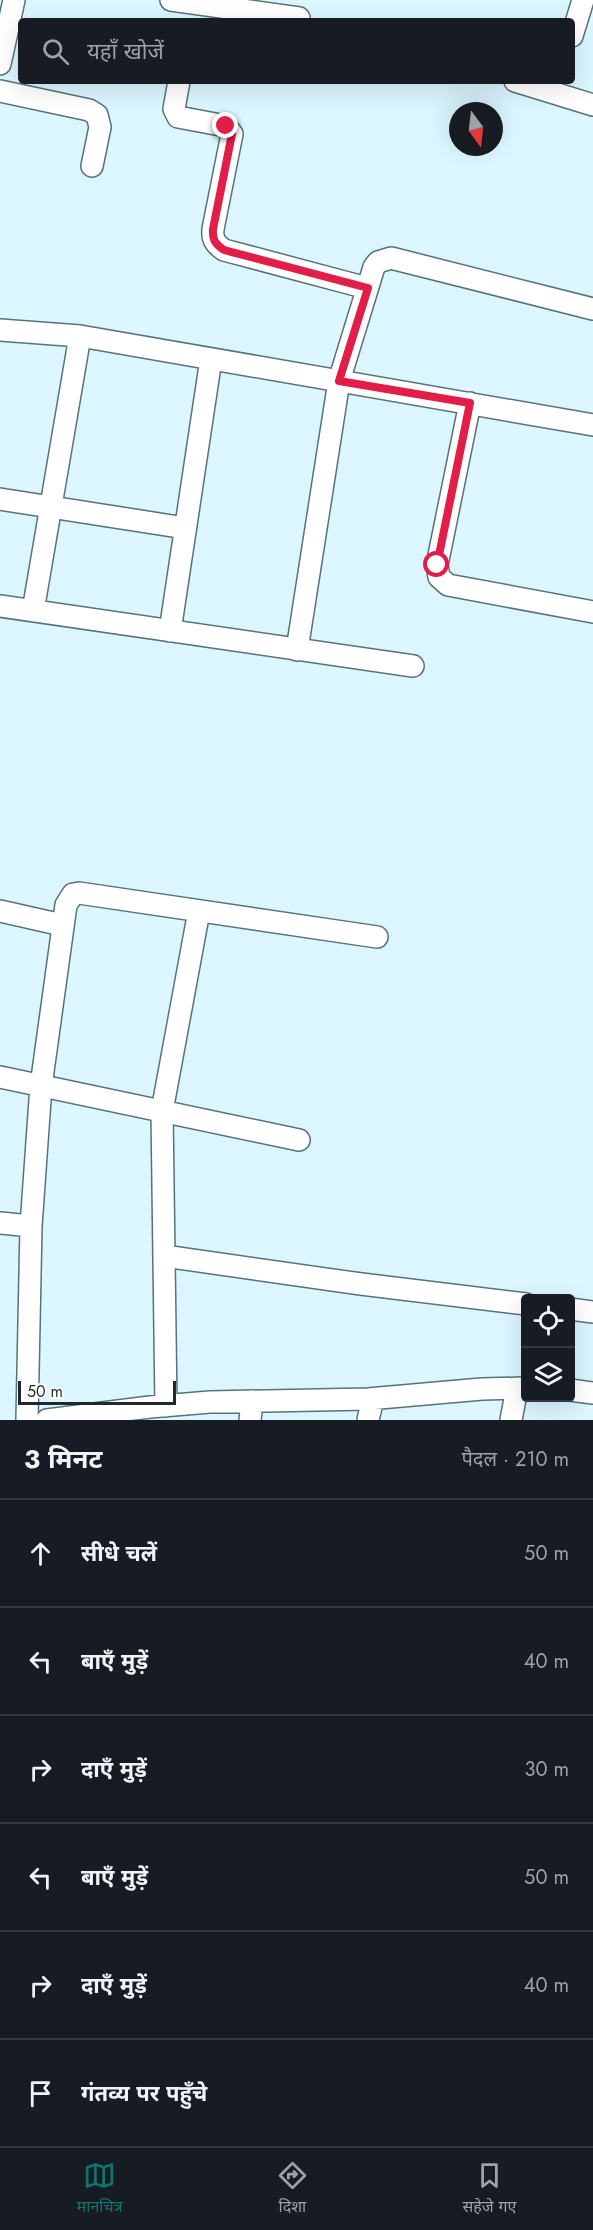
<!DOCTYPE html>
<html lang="hi">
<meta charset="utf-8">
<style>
body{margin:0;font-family:Jost,"Noto Sans Devanagari",sans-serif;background:#20242c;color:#f1f3f6}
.controls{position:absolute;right:18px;bottom:18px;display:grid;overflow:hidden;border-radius:6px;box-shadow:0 6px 24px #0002}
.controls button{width:54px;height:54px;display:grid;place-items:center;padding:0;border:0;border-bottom:2px solid #363941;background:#171b24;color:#f1f3f6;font:30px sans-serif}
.compass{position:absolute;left:449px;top:102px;width:54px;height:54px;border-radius:50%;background:#171b24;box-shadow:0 6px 24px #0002;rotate:165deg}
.scale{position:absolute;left:18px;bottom:15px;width:158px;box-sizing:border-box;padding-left:6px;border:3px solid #1f292c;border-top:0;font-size:16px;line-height:21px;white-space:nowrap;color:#1f292c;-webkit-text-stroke:4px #fff;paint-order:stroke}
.stop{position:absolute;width:18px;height:18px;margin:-14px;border:4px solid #e11d48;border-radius:50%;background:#fff}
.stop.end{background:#e11d48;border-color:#fff;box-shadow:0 2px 6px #0008}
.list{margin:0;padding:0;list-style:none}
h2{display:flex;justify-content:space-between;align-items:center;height:78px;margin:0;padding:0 24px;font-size:26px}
h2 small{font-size:20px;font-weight:400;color:#9ea1a6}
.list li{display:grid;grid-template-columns:39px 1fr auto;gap:18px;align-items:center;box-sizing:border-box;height:108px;padding:0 24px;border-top:2px solid #363941}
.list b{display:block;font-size:22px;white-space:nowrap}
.list em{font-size:20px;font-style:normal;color:#9ea1a6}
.icon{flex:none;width:33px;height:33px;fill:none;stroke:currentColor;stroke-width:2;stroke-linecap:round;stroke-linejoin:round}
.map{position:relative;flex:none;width:593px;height:1420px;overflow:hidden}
.search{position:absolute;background:#171b24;box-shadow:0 6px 24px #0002;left:18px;right:18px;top:18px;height:66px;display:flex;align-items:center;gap:15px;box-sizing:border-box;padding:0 21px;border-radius:6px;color:#9ea1a6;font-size:22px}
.sheet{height:726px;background:#171b24}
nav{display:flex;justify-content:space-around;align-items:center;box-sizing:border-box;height:84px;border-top:2px solid #363941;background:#171b24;font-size:16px;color:#9ea1a6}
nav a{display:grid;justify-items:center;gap:3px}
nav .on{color:#0f766e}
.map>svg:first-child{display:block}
</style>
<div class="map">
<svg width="593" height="1420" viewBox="0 0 593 1420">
<rect width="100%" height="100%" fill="#dbf6ff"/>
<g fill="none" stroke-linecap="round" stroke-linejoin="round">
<defs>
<path id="minor" d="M171,0L299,18
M572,36L583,0
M0,64L14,0
M179,81L174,109L178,117L226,126L232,134L213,229C212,239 215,244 224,250L367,288
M515,81L593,105
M0,91L89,110L97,115L100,127L92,166
M0,330L80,336L593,425
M470,403L437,565L439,577L448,585L593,612
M0,499L185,528
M0,606L413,666
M33,611L80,336
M170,631L211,359
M297,650L339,381L374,267L378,262L391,258L593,309
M0,911L62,925
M0,1077L299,1140
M0,1223L31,1226
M164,1256L361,1284L526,1304
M570,1309L593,1312
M570,1390L593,1393
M166,1406L162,1111L199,911
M27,1420L31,1226L41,1086L66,905L73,894L79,893L377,937
M47,1420L150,1407L210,1402L368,1399L482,1389L526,1388
M250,1420L252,1401
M368,1420L373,1399
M511,1420L517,1388"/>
</defs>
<!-- minor casing -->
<use href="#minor" stroke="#597179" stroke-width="24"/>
<!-- minor -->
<use href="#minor" stroke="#fff" stroke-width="21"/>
</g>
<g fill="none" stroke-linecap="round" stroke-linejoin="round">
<!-- route -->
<path stroke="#e11d48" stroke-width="8" d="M226,126L230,129L232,134L213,229C212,239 215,244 224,250L368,288L339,381L470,403L437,565"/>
</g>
</svg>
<div class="controls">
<button><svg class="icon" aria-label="locate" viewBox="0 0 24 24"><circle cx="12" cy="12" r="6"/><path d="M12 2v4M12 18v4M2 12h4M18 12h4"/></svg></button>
<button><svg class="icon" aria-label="layers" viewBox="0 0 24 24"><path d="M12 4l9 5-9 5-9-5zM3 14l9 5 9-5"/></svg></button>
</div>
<svg class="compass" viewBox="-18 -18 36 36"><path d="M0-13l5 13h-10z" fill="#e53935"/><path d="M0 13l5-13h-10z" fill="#9ea1a6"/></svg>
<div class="scale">50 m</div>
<div class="stop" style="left:437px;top:565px"></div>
<div class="stop end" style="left:226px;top:126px"></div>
<div class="search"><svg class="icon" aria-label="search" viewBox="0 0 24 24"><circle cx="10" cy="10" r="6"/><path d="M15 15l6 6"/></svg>यहाँ खोजें</div>
</div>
<section class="sheet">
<h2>3 मिनट<small>पैदल · 210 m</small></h2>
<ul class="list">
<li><svg class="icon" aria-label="ahead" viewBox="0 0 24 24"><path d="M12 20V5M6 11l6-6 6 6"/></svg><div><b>सीधे चलें</b></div><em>50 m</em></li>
<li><svg class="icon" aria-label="left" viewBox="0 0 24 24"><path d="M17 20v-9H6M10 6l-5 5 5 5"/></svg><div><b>बाएँ मुड़ें</b></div><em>40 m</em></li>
<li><svg class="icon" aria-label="right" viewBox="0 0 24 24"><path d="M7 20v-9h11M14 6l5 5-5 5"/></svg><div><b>दाएँ मुड़ें</b></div><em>30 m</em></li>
<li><svg class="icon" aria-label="left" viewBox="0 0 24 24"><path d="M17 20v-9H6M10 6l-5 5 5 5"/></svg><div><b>बाएँ मुड़ें</b></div><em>50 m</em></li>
<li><svg class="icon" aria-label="right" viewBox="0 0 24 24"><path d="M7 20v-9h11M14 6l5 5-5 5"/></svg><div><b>दाएँ मुड़ें</b></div><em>40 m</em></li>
<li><svg class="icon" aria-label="arrive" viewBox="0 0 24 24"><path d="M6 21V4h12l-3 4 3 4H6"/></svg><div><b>गंतव्य पर पहुँचे</b></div></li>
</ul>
</section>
<nav>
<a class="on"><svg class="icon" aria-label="map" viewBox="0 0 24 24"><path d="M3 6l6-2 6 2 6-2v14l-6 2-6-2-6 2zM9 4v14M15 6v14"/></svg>मानचित्र</a>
<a><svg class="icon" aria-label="directions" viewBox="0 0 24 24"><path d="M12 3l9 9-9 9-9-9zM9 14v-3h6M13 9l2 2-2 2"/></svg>दिशा</a>
<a><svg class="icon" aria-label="saved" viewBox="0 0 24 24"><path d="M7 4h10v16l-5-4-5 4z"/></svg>सहेजे गए</a>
</nav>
